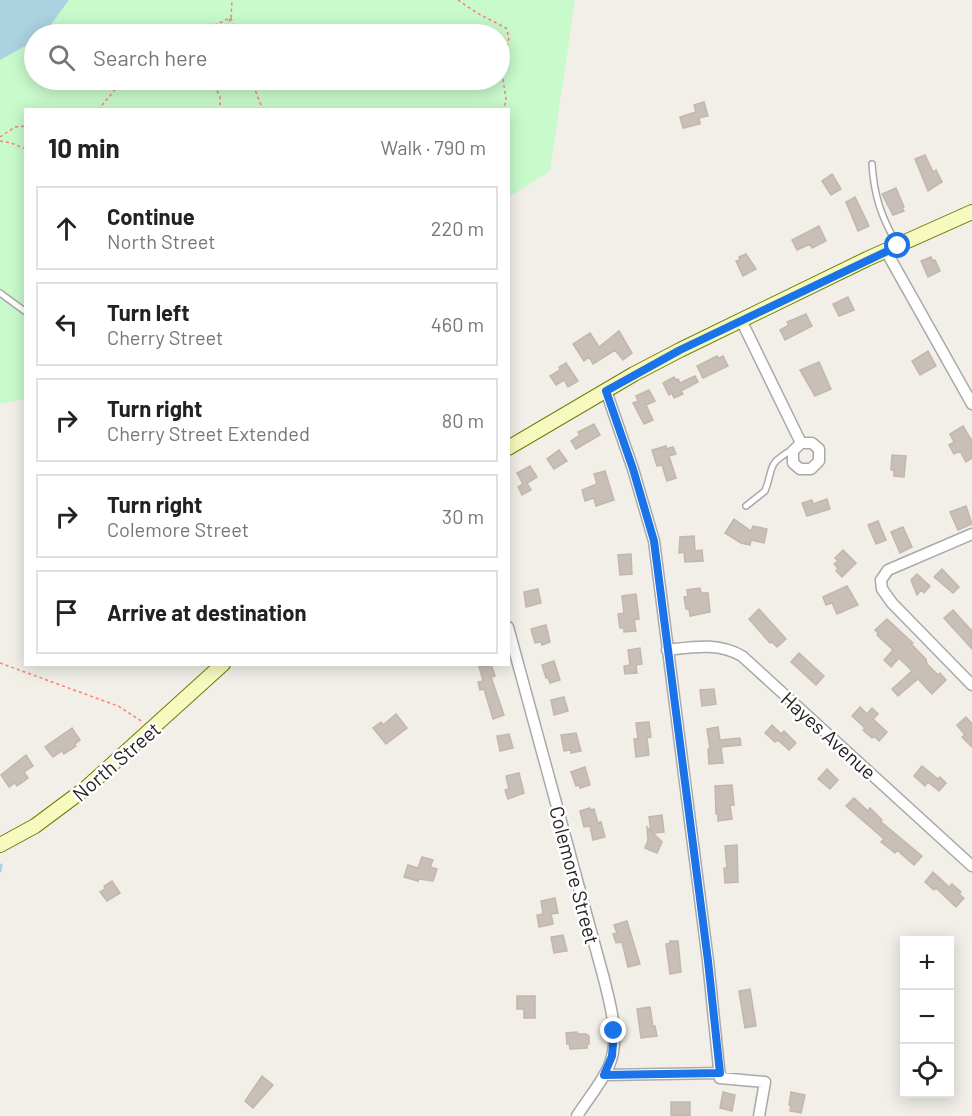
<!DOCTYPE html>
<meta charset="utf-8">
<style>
body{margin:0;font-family:Barlow,sans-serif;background:#f2f2f2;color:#222}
.controls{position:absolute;right:18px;bottom:18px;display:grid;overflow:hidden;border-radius:0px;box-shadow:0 3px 15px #0003}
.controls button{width:54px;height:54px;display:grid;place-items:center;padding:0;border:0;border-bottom:2px solid #e0e0e0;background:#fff;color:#222;font:30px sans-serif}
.stop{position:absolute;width:18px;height:18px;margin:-14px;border:4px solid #1a73e8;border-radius:50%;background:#fff}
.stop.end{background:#1a73e8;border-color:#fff;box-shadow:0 2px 6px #0008}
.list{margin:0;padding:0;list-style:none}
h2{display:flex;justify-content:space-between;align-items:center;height:78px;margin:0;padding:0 24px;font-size:26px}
h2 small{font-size:20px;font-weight:400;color:#767676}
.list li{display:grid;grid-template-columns:39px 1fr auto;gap:18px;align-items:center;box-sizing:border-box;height:84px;margin:0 12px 12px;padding:0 12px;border:2px solid #e0e0e0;border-radius:0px}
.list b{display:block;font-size:22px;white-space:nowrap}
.list p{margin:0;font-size:20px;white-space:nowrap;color:#767676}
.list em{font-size:20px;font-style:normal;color:#767676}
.icon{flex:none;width:33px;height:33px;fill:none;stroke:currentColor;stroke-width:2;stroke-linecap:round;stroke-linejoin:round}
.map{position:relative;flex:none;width:972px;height:1116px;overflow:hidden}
.search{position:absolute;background:#fff;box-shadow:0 3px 15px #0003;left:24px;top:24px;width:486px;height:66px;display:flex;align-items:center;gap:15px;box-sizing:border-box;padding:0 21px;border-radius:33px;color:#767676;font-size:22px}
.panel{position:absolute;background:#fff;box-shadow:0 3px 15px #0003;left:24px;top:108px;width:486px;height:558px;border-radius:0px}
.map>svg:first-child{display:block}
</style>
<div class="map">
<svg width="972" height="1116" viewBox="0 0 972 1116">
<rect width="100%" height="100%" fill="#f2efe9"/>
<!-- park -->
<path fill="#c8facc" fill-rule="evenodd" d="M33,0H575L550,171L509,197L508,110H26L25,399L0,404V34ZM34,34H500V80H34Z"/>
<!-- water -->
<path fill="#aad3df" d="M0,0H69L44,34H34V41L0,60Z"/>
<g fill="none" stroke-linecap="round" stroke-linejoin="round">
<!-- stream -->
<path stroke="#aad3df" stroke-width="3" d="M0,871L1,865"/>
</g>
<!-- building -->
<path fill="#c7bfb8" stroke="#c4b6ab" stroke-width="1.5" d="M704,102L708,116L699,118L700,124L683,128L680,117L696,112L694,105Z
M925,155L933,172L936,170L942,182L928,191L915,159Z
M832,174L841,189L831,195L822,181Z
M896,188L904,207L902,208L904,211L893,215L882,194Z
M855,197L869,226L858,231L846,202Z
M819,226L826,241L812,248L810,244L797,250L792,240Z
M746,254L756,269L743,276L736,261L740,260L739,257Z
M931,257L933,261L935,260L940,271L928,277L921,261Z
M848,297L854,310L839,316L833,304Z
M806,314L812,326L785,340L780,330L789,325L787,322Z
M619,331L632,353L623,360L615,350L593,364L589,357L584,361L573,344L590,333L599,347Z
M928,351L936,366L920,375L912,361Z
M717,356L719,358L723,356L728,366L703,378L697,366Z
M819,362L831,389L815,396L800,370Z
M566,363L578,381L568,387L564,380L556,385L550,376L560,370L559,367Z
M695,376L698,382L681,391L683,394L674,398L672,393L669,395L663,383L674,377L676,380L678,379L680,383Z
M649,390L655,401L646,405L653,420L644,424L633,403L638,401L636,396Z
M594,424L600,435L576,449L571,441L580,435L578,432Z
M963,426L972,441V458L966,462L960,451L954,454L949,445L954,442L950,434Z
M666,446V449L673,447L676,454L669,456L676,478L667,481L662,465L657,466L652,450Z
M559,450L567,461L554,469L547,459Z
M892,455L906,456L904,477L894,476V470H891Z
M530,466L537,477L527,483L531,490L522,495L518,487L523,484L517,473Z
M605,471L614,500L596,506L594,498L585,501L582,490L597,484L594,474Z
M827,499L830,509L807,516L802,503L812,500L813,504Z
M966,506L972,524L958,530L950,512Z
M734,519L751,531L753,526L767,529L764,543L751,540L750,545L741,543L725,533Z
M878,521L886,540L876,544L868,525Z
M903,527L912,547L900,553L891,532Z
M694,536L695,551L702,550L703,561L685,562L684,552L679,553L680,537Z
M843,550L856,563L842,577L836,571L838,568L834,564L838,561L835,558Z
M631,554L632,574L620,575L618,555Z
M942,569L959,587L953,593L934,577Z
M917,574L930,586L924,593L921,590L917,595L911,580Z
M847,586L858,605L837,614L832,603L826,605L823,597Z
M700,588L701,593H708L710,612L690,616L689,609H686L684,597L688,596L687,590Z
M538,589L541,603L526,607L524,592Z
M636,594L639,619L634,620L636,631L624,632V628H620L618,614L624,613L622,596Z
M759,609L786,639L777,647L772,642L770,643L749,619Z
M953,610L972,631V649L944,618Z
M887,619L913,643L911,644L926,659L927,664L938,675L940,673L946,680L932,694L918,679L898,696L892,689L912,671L899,658L891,667L884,660L893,650L877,635L879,634L875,630Z
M546,625L550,642L542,645L541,642L535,643L531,629Z
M640,648L642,664L636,665L637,673L625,674L624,666L630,665L628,650Z
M799,653L824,676L816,685L791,662Z
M554,661L560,680L550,683L548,678H546L542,665Z
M485,664H491L495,676L491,677L504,715L493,719L484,689L480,690L478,682L483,681L479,666Z
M714,689L716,704L702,706L700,690Z
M564,697L568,711L554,715L551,700Z
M860,707L867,714L872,708L878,714L873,719L887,732L879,741L874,736L872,738L863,730L865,728L852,716Z
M396,714L407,728L386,744L373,728L381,722L383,725Z
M966,717L972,724V747L962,737L965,735L957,725Z
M649,722L651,737L647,738L649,755L636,757L634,739H638L636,723Z
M772,725L781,734L784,731L796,743L789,750L778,740L775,742L765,733Z
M718,727L720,740L740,738L741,745L721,747L723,763L709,764L708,749H710L707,729Z
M72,728L80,740L75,744L76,746L64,754L62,751L53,757L45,747Z
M576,733L581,751L571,753V750L564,751L561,735Z
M509,734L513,748L500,751L497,736Z
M26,755L33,766L24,772L28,778L17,786L15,783L9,787L1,775Z
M922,766L938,779L940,777L946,783L939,791L928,782L925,786L914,776Z
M585,767L590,785L580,788L579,785L576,786L571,772Z
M827,769L838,780L830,789L818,779Z
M519,773L524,793L508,799L505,790L509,789L506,776Z
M732,785L734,805H730L732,819L718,821V814H716L715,786Z
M854,798L868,811L870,808L882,820L880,821L922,856L914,865L897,850L895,853L881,842L884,839L846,806Z
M590,808L591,810L594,809L598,823L601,822L605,837L593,840L590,826L584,827L580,811Z
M662,815L664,832L653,833L662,842L657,853L645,848L648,840L647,827L651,831L649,817Z
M737,845L738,882L725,883L724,868H727L725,846Z
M422,857L433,860L430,867L437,869L433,881L419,879L418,881L404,877L408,865L418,868Z
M933,872L949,887L952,884L961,892L959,894L964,898L956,907L936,888L934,890L925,882Z
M112,881L120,893L107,901L100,892L105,889L104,886Z
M555,898L558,913L551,914L553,924L539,927L537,915L543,914L541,901Z
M627,921L640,964L628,967L622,942L616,943L613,934L617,933L614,925Z
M563,935L567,951L554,953L551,937Z
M670,941H678L681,972L670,974L666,944L670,943Z
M750,989L756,1026L745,1028L739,991Z
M517,996H535V1018H524V1009H517Z
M650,1007L653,1027L655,1026L657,1036L641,1038L637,1009Z
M577,1032L578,1034H586L589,1036V1044H587V1048L570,1049L569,1043L567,1044L566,1033Z
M262,1076L273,1085L253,1108L245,1101Z
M723,1092L735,1095L732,1111L720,1108Z
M791,1092L805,1095L801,1113L790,1111L791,1106L789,1105Z
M671,1102H690V1116L671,1115Z"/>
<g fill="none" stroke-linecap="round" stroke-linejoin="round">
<defs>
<path id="lane" d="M872,164C874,195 881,217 897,244
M0,293L26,312
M746,506L765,491C775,465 765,466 793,449"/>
<path id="street" d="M886,251L972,404
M741,320L801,443L793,451V463L800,469H811L819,461V449L812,443H801
M606,391L633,469L654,541L708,961L720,1078L765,1082L759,1116
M972,534L888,570L881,580L882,589L892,603L972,685
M508,627L604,979C611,1008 621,1040 608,1068C600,1085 587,1100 577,1116
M667,650C693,647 718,642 742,656L972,866
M604,1075L720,1073"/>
<path id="secondary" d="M508,448L634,374L680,350L867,259L972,212
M0,845L35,826L86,788L223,664"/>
</defs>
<!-- lane casing -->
<use href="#lane" stroke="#a9a9a9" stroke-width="8"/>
<!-- street casing -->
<use href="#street" stroke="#a9a9a9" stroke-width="13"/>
<!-- secondary casing -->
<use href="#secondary" stroke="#707d05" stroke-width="16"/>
<!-- path -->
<path stroke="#fa8072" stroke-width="1.5" stroke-dasharray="3 3" stroke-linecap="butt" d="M458,0L477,13L506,28L509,37L502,74L506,98L504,110
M231,18L236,34
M192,34C205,28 218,25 231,17L232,0
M203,34L229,24L230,18
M212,80L220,97V110
M251,80L263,110
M98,110L123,80
M0,137L15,127L26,126
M0,141L11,143L26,149
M0,663L118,706L143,722"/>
<!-- lane -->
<use href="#lane" stroke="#fff" stroke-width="5"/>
<!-- street -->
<use href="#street" stroke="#fff" stroke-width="10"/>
<!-- secondary -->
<use href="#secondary" stroke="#f7fabf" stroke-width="14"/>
</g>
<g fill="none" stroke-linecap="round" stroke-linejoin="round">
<!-- route -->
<path stroke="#1a73e8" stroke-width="8" d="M614,1031L612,1056L604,1075L720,1073L708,961L654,541L633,469L606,391L680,350L898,246"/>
</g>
<g text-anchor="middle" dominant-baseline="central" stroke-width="5" stroke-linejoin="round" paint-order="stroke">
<!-- street labels -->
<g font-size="20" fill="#222" stroke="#fff">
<text transform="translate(829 735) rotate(42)">Hayes Avenue</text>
<text transform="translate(116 761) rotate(-41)">North Street</text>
<text transform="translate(575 875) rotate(75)">Colemore Street</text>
</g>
</g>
</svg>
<div class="controls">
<button>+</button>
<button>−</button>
<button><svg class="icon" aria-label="locate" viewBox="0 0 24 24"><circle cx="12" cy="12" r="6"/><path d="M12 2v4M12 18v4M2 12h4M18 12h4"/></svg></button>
</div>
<div class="stop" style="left:898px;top:246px"></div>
<div class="stop end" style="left:614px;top:1031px"></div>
<div class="search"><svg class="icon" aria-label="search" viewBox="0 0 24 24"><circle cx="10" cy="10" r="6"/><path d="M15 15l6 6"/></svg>Search here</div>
<section class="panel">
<h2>10 min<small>Walk · 790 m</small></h2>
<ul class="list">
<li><svg class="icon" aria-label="ahead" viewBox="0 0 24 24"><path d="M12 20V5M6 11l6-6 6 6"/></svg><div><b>Continue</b><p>North Street</p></div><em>220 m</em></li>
<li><svg class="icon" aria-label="left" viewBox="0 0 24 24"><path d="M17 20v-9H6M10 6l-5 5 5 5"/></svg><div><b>Turn left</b><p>Cherry Street</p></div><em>460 m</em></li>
<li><svg class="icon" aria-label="right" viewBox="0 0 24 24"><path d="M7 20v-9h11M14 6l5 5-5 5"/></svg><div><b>Turn right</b><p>Cherry Street Extended</p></div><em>80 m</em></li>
<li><svg class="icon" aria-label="right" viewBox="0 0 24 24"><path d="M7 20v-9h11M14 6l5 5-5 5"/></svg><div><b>Turn right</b><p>Colemore Street</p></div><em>30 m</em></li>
<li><svg class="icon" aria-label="arrive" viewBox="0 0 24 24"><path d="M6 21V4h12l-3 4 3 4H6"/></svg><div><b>Arrive at destination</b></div></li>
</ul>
</section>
</div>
